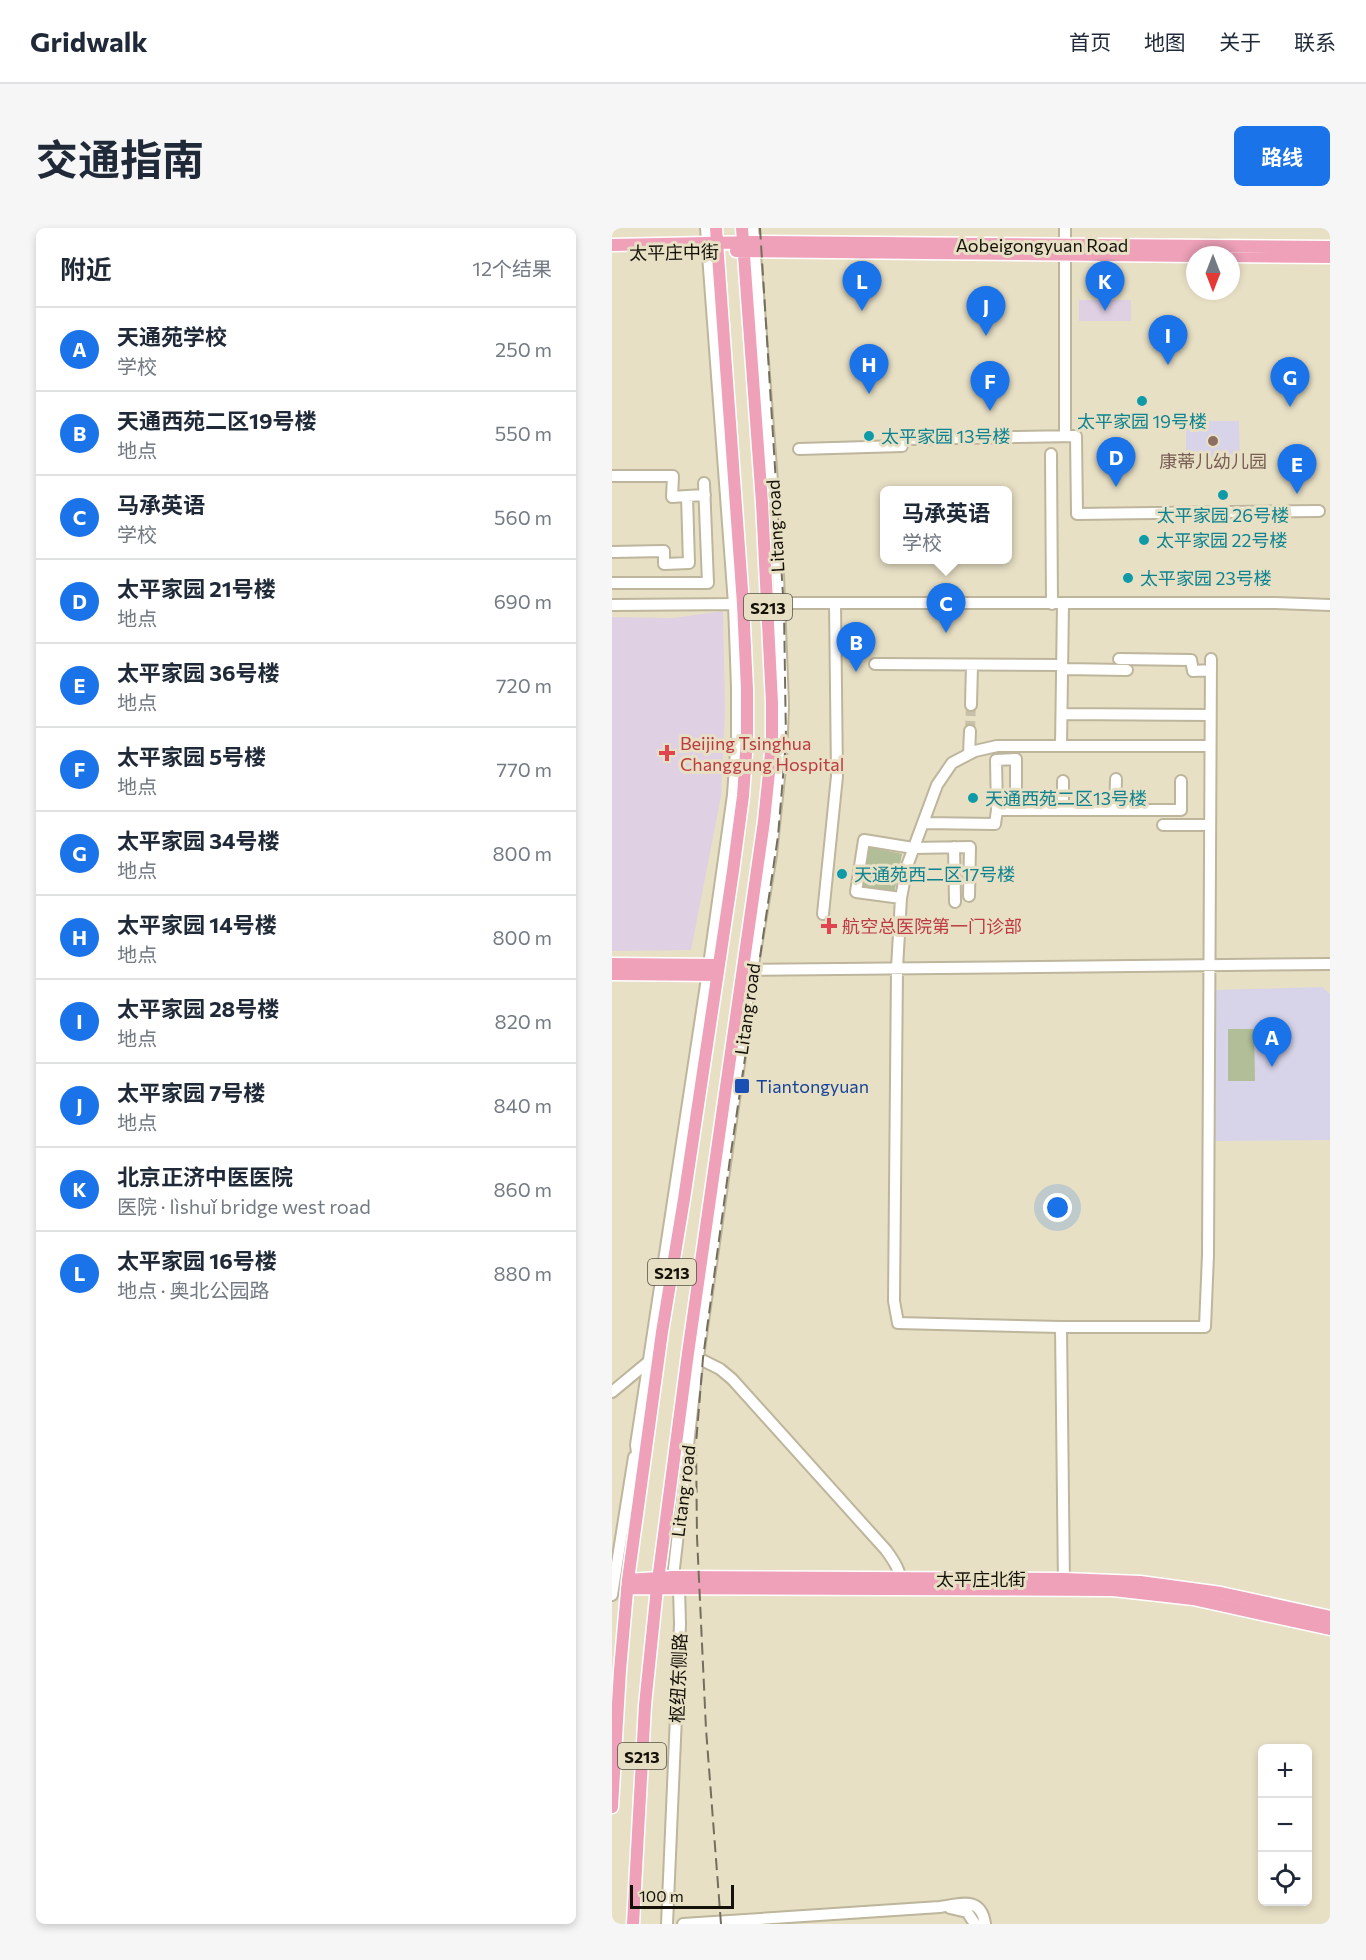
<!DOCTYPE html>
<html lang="zh">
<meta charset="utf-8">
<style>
body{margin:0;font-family:Commissioner,"Noto Sans SC",sans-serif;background:#f6f6f7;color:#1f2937}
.controls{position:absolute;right:18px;bottom:18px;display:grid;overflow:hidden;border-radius:9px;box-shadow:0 3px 9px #0003}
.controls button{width:54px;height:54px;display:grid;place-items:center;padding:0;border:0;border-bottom:2px solid #e0e1e3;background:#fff;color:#1f2937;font:30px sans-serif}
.compass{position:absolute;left:574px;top:18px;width:54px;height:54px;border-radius:50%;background:#fff;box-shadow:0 3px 9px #0003;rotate:180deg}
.scale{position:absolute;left:18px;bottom:15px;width:104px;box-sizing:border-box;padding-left:6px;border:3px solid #141108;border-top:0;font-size:16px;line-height:21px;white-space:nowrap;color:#141108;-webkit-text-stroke:4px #e8e0c5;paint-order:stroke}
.you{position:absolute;left:446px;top:980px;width:21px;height:21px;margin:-15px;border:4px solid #fff;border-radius:50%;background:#1a73e8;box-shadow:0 0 0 9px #1a73e833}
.badge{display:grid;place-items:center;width:39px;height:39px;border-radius:50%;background:#1a73e8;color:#fff;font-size:20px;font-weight:700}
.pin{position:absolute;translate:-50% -50px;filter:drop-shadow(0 2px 3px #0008)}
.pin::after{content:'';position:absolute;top:32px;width:21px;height:18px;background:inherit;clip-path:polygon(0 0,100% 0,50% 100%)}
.popup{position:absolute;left:268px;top:258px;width:132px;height:78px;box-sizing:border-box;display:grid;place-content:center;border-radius:9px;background:#fff;filter:drop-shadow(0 2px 4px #0005);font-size:20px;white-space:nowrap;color:#747a83}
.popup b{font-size:22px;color:#1f2937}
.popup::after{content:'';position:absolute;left:50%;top:100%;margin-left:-12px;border:12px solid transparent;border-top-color:#fff}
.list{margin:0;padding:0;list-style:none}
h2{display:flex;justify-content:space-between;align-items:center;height:78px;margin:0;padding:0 24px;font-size:26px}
h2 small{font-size:20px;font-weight:400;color:#747a83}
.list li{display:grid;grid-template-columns:39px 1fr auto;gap:18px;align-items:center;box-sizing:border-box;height:84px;padding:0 24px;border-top:2px solid #e0e1e3}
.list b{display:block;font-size:22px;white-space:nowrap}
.list p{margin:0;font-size:20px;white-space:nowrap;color:#747a83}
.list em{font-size:20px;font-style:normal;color:#747a83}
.icon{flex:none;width:33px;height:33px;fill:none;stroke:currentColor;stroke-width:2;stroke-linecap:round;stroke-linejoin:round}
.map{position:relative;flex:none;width:718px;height:1696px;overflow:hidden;border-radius:9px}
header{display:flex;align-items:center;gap:36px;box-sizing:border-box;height:84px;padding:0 30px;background:#fff;border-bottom:2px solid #e0e1e3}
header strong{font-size:28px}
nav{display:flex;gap:33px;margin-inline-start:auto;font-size:21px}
.intro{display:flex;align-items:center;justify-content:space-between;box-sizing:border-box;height:144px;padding:0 36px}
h1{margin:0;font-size:42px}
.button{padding:15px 27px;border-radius:9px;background:#1a73e8;color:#fff;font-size:21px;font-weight:700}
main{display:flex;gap:36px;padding:0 36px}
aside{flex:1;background:#fff;border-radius:9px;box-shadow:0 3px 9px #0003}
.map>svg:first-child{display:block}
</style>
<header>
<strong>Gridwalk</strong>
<nav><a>首页</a><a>地图</a><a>关于</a><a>联系</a></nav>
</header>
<div class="intro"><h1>交通指南</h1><a class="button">路线</a></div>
<main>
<aside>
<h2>附近<small>12个结果</small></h2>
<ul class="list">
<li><span class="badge">A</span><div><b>天通苑学校</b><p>学校</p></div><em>250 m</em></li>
<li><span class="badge">B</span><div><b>天通西苑二区19号楼</b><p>地点</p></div><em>550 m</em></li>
<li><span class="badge">C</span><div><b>马承英语</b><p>学校</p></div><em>560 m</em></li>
<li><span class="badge">D</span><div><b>太平家园 21号楼</b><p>地点</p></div><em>690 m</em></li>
<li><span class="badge">E</span><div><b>太平家园 36号楼</b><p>地点</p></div><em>720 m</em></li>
<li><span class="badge">F</span><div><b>太平家园 5号楼</b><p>地点</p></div><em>770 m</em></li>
<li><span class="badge">G</span><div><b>太平家园 34号楼</b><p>地点</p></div><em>800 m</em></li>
<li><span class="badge">H</span><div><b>太平家园 14号楼</b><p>地点</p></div><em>800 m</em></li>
<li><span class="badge">I</span><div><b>太平家园 28号楼</b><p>地点</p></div><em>820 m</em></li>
<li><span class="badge">J</span><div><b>太平家园 7号楼</b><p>地点</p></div><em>840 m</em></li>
<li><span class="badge">K</span><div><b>北京正济中医医院</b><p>医院 · lìshuǐ bridge west road</p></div><em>860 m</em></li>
<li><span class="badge">L</span><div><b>太平家园 16号楼</b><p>地点 · 奥北公园路</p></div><em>880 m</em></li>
</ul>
</aside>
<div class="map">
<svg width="718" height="1696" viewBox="0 0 718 1696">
<rect width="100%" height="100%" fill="#e8e0c5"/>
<!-- education -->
<path fill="#d7d3e9" d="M574,193H627L628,234H574Z
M710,759L718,766V912L603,913L601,762Z"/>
<!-- medical -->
<path fill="#dfd0e3" d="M467,72H519V93H467Z
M111,383L113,482L109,568L79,722L0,723V389L61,390Z"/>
<!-- green -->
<path fill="#b1be97" d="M257,619L290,626L282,666L250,659Z
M616,801H642L643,853H616Z"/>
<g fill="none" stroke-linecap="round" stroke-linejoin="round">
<!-- minor-tunnel -->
<path stroke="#c8c1a9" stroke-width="10" stroke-dasharray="10 5" stroke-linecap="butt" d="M358,503L359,477"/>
<defs>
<path id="minor" d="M453,0V208
M187,221L290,218L291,211L464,208L465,286L707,283
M439,226L440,376
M0,248H61L60,269L75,268
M0,324L52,323V336L77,335L75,268L93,267
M0,355H96L92,255
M160,375H664L718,377
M0,377L127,376
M507,431L579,432L581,443L599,442
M263,436L449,437
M450,441L515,442
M359,477L360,437
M450,486L598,487
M449,518L451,376
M598,518H385L363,523L340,535L325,557L295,638L289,670L285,740L282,1073L286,1095L449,1099H593L596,1027L599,431
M357,526L358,503
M451,553V581
M385,582L384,532L404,531V581
M503,582L504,551
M311,595L383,596L385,582H569V553
M551,597H598
M342,619L343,674
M289,670L244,664L252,612L301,620L358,619L357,668
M211,686L225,548L223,375
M133,742L718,736
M449,1099L452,1357
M82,1128L108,1141L120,1151L274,1322C282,1333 289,1343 289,1357
M0,1164L35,1135
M28,1248L24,1217L97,737L121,567L125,509V459L122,376L94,0
M55,1353L61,1349L86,1129L140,743L159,627L169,530L171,477L165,320L141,0
M0,1367L22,1229
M338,1680L355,1684L363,1696
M55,1696L68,1396L67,1360L63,1353
M71,1696L328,1679C349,1676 369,1668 373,1696"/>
<path id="major" d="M0,17L142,14L718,19
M124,23L583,28
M619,28L718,29
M0,736L107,737
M0,746L105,747
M16,1352L61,1349L452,1351L528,1354L609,1365L718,1389
M15,1360L501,1362L581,1371L718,1401
M0,1579L8,1442L16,1352L50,1104L72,971L121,643L131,568L135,512V461L131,376L104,0
M21,1696L33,1477L45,1360L76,1125L152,593L160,515V475L150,275L130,0"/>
</defs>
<!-- minor casing -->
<use href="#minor" stroke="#bdb59c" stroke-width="14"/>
<!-- major casing -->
<use href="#major" stroke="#fff" stroke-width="15"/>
<!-- minor -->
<use href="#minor" stroke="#fff" stroke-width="10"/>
<!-- major -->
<use href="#major" stroke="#eea1b9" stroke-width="12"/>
<!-- rail -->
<path stroke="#746e5d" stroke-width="2" stroke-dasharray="12 6" stroke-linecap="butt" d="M109,1696L94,1501L85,1309L84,1216L91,1130L118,931L166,608L174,513L172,383L148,0"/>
</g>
<!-- markers -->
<g fill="#0f9aa8" stroke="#e8e0c5" stroke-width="2">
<circle cx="530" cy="173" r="6"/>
<circle cx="257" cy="208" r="6"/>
<circle cx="611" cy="267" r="6"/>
<circle cx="532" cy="312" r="6"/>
<circle cx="516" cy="350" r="6"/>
<circle cx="361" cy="570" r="6"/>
<circle cx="230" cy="646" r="6"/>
</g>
<circle fill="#8d6e63" stroke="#e8e0c5" stroke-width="2" cx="601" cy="213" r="6"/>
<g fill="#e0444e" stroke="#e8e0c5" stroke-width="2">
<path d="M52 516h6v6h6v6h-6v6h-6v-6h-6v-6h6z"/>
<path d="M214 689h6v6h6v6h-6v6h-6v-6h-6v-6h6z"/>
</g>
<rect fill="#1a4fb4" stroke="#e8e0c5" stroke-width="2" x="122" y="850" width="16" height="16" rx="3"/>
<g text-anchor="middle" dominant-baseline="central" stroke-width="6" stroke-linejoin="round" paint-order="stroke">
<!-- shield labels -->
<g fill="#e8e0c5" stroke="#544f41" stroke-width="1.5">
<rect x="132" y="366" width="48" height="26" rx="4.5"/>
<rect x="36" y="1031" width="48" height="26" rx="4.5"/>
<rect x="6" y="1515" width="48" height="26" rx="4.5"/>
</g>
<g font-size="16" font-weight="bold" fill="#141108">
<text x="156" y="379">S213</text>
<text x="60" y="1044">S213</text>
<text x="30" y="1528">S213</text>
</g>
<!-- street labels -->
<g font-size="18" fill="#141108" stroke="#e8e0c5">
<text x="430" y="17">Aobeigongyuan Road</text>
<text transform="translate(62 24) rotate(-1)">太平庄中街</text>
<text transform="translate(163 298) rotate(-93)">Litang road</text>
<text transform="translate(135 781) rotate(-82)">Litang road</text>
<text transform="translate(71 1263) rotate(-83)">Litang road</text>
<text x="369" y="1351">太平庄北街</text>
<text transform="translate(66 1450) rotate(-88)">枢纽东侧路</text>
</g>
<!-- culture labels -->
<g font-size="18" fill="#0d838f" stroke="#e8e0c5" text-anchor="start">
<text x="530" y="193" text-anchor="middle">太平家园 19号楼</text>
<text x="269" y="208">太平家园 13号楼</text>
<text x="611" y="287" text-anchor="middle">太平家园 26号楼</text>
<text x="544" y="312">太平家园 22号楼</text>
<text x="528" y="350">太平家园 23号楼</text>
<text x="373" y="570">天通西苑二区13号楼</text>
<text x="242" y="646">天通苑西二区17号楼</text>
</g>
<!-- education labels -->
<g font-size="18" fill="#785e54" stroke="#e8e0c5">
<text x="601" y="233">康蒂儿幼儿园</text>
</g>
<!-- health labels -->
<g font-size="18" fill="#be3a42" stroke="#e8e0c5" text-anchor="start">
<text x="68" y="515">Beijing Tsinghua<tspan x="68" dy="21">Changgung Hospital</tspan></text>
<text x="230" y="698">航空总医院第一门诊部</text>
</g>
<!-- transit labels -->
<g font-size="18" fill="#164399" stroke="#e8e0c5" text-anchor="start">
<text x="144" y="858">Tiantongyuan</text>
</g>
</g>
</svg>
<div class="controls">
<button>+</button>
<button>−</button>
<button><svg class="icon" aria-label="locate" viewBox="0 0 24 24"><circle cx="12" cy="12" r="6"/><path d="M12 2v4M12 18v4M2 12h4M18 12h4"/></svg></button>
</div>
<svg class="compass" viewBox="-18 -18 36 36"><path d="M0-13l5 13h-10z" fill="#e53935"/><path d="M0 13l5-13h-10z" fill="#747a83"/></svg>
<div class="scale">100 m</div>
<div class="you"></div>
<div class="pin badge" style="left:660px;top:839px">A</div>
<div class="pin badge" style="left:244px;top:444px">B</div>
<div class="pin badge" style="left:334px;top:405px">C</div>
<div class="popup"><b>马承英语</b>学校</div>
<div class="pin badge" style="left:504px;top:259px">D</div>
<div class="pin badge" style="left:685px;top:266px">E</div>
<div class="pin badge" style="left:378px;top:183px">F</div>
<div class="pin badge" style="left:678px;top:179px">G</div>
<div class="pin badge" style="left:257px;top:166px">H</div>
<div class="pin badge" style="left:556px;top:137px">I</div>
<div class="pin badge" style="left:374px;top:108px">J</div>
<div class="pin badge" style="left:493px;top:83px">K</div>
<div class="pin badge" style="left:250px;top:83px">L</div>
</div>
</main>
